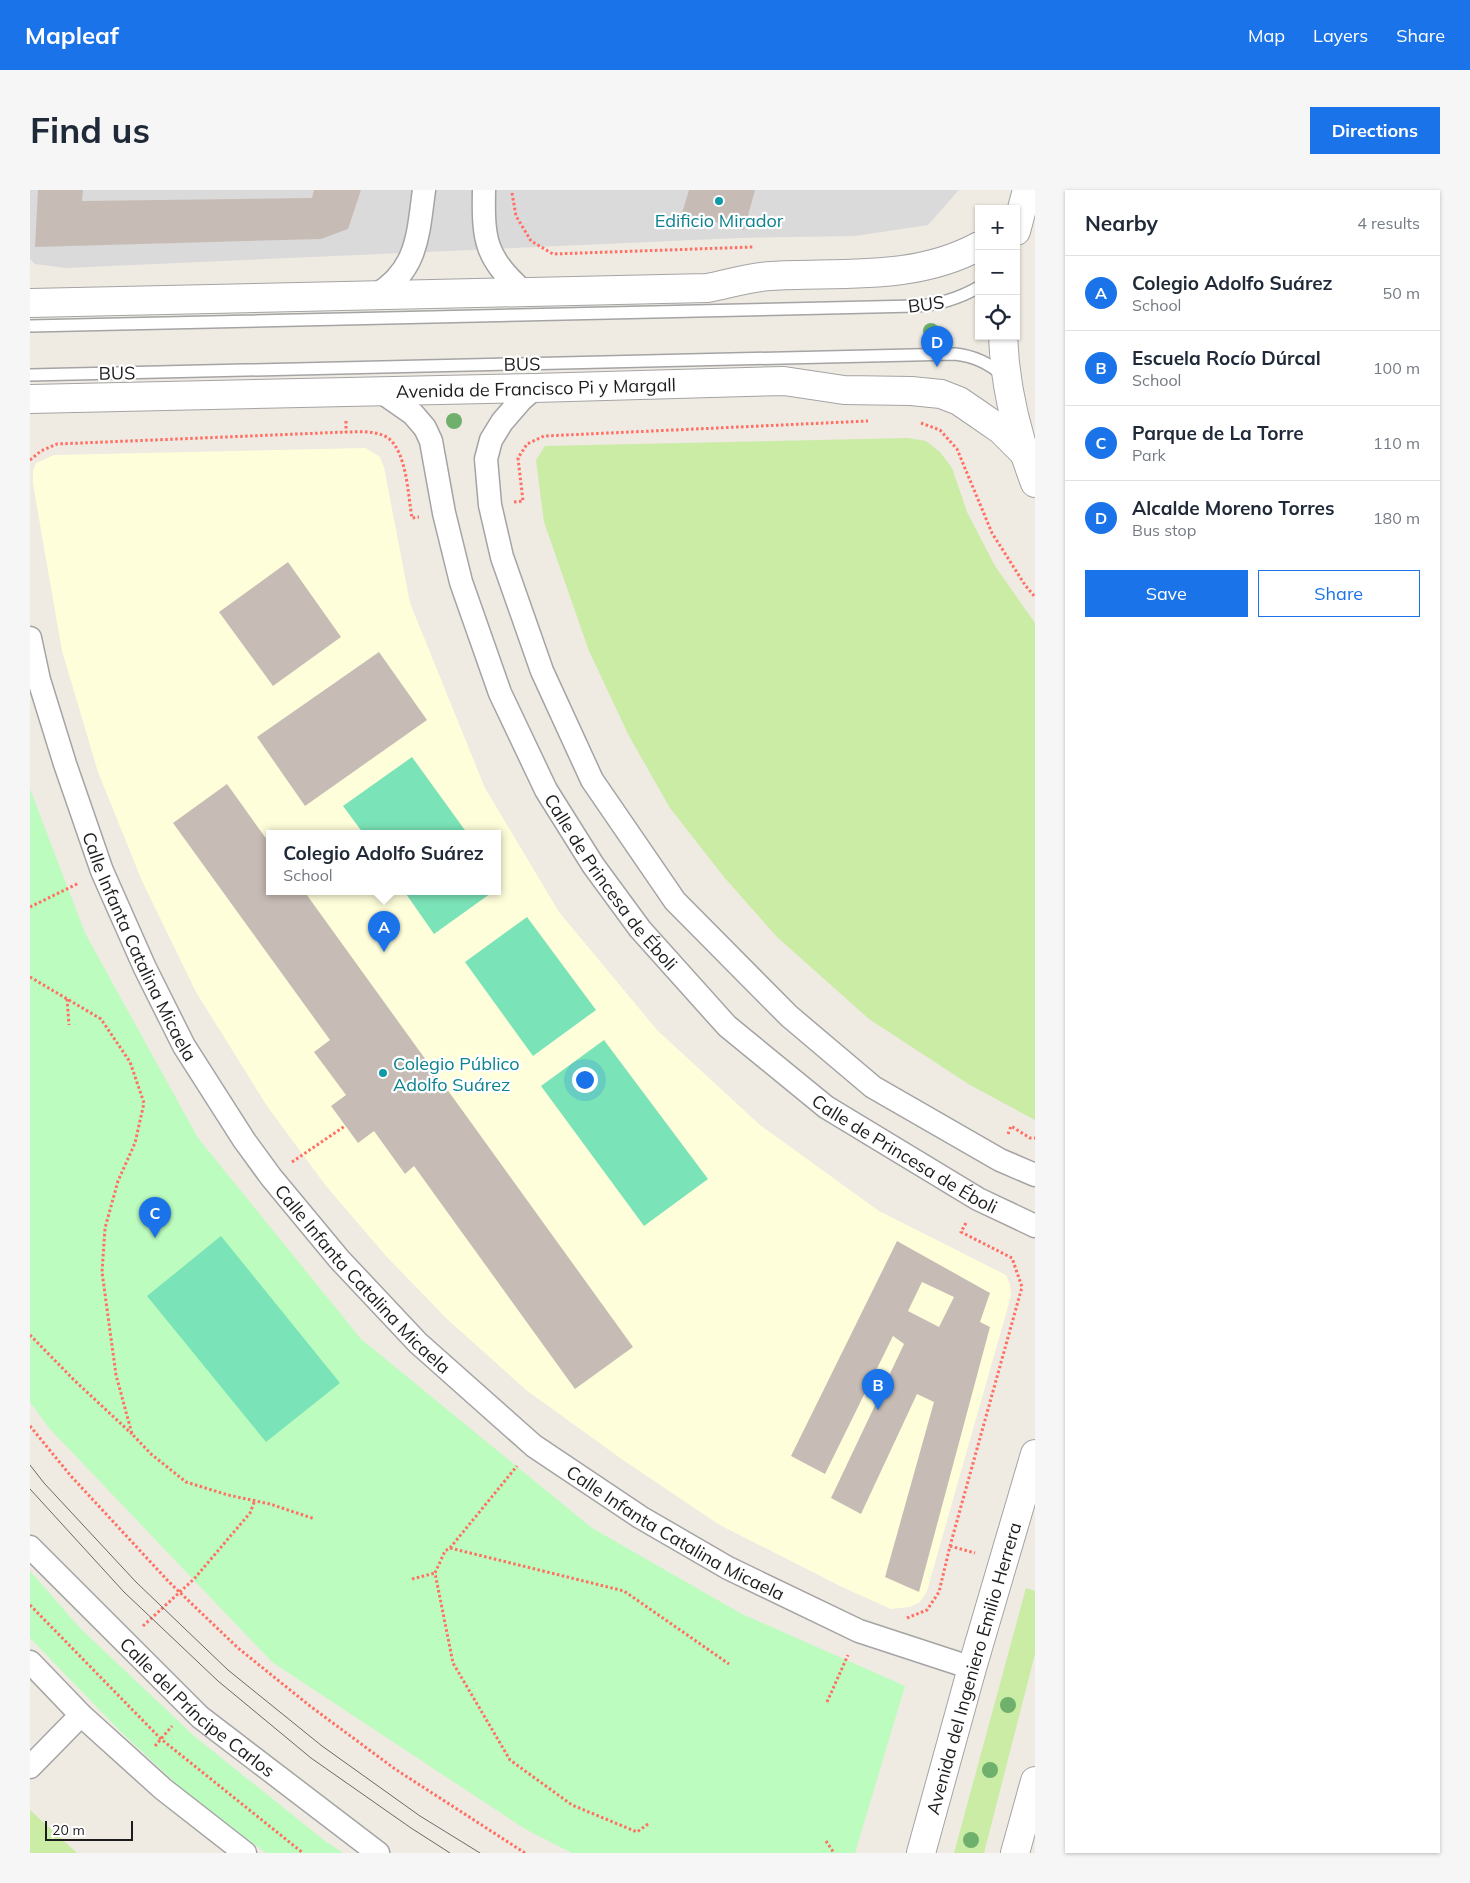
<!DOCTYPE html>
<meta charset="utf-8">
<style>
body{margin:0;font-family:Mulish,sans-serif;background:#f6f6f7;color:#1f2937}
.controls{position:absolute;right:15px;top:15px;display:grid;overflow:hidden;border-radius:0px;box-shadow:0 1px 4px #0004}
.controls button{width:45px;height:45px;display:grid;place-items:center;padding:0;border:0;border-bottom:1px solid #e0e1e3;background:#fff;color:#1f2937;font:25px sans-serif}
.scale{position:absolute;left:15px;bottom:12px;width:88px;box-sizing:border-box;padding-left:5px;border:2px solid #1d1d1d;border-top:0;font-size:14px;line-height:18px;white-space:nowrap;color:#1d1d1d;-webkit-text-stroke:4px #fff;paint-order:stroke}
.you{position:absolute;left:554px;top:889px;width:18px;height:18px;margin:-12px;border:4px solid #fff;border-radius:50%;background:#1a73e8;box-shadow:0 0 0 8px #1a73e833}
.badge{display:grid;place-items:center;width:32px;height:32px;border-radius:50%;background:#1a73e8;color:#fff;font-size:16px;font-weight:700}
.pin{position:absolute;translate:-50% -41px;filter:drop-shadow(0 1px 2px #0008)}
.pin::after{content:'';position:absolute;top:26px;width:18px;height:15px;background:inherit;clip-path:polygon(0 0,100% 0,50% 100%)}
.popup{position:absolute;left:236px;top:640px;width:235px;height:65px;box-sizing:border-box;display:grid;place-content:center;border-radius:0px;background:#fff;filter:drop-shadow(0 1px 4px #0005);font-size:16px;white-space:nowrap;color:#747a83}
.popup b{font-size:19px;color:#1f2937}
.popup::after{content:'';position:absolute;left:50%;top:100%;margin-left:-10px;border:10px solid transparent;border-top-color:#fff}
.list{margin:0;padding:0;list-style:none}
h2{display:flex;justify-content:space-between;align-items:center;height:65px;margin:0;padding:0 20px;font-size:21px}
h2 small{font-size:16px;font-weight:400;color:#747a83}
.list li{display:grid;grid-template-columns:32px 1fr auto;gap:15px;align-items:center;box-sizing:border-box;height:75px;padding:0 20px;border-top:1px solid #e0e1e3}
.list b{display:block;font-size:19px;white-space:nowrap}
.list p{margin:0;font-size:16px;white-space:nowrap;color:#747a83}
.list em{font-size:16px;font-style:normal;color:#747a83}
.actions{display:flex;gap:10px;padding:15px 20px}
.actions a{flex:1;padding:11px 0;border:1px solid #1a73e8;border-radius:0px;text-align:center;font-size:18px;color:#1a73e8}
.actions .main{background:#1a73e8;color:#fff}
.icon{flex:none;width:28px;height:28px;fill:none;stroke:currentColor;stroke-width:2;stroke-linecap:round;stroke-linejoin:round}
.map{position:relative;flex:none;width:1005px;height:1663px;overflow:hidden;border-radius:0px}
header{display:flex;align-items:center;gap:30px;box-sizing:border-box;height:70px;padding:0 25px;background:#1a73e8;color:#fff}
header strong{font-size:24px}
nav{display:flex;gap:28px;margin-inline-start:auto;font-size:18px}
.intro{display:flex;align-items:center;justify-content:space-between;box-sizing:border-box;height:120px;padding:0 30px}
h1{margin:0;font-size:35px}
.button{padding:12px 22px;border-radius:0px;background:#1a73e8;color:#fff;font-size:18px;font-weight:700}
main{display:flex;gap:30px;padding:0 30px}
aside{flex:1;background:#fff;border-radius:0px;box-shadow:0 1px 4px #0004}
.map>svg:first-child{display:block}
</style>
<header>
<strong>Mapleaf</strong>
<nav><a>Map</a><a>Layers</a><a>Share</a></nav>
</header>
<div class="intro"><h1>Find us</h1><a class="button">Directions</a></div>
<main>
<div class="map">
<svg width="1005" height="1663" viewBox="0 0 1005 1663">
<rect width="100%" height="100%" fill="#efeae2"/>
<!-- residential -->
<path fill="#dbdada" d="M0,0H929L898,35L825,46L709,48L36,78L5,74L0,69Z"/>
<!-- education -->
<path fill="#fffedb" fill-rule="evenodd" d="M336,258L350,267L354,277L380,413L455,598L529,722L627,840L730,935L849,1021L976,1085L980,1094L981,1106L897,1401L890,1412L880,1417L861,1419L810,1396L688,1334L593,1270L496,1200L417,1129L356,1066L296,996L237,916L166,802L112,691L68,582L32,461L3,294V281L6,273L24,265ZM240,643H468V701H240Z"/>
<!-- grass -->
<path fill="#caeca5" d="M878,248L896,251L910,262L922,278L937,322L965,376L1005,433V930L940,895L839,829L747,747L694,687L640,618L599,546L559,461L514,332L506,270L515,256Z
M996,1398L1005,1401V1464L954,1663H924Z
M0,1620L47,1663H0Z"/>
<!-- park -->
<path fill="#bcfcbf" d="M0,599L55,743L168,948L331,1149L562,1338L712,1424L875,1496L825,1663H542L495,1639L242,1472L19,1238L0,1212Z
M0,1381L50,1438L164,1546L295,1651L313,1663H236L156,1603L90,1541L0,1448Z"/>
<!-- pitch -->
<path fill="#7be3b8" d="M382,567L437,643H333L313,616Z
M374,701H464L404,744Z
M497,727L566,820L503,866L435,772Z
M574,850L678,989L614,1036L511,896Z
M191,1046L310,1193L236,1252L117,1106Z"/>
<!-- building -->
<path fill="#c7bcb5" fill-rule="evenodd" d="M8,0H53L52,11L282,8L284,0H331L318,39L291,49L5,57Z
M659,0H725L714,40L652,23Z
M258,372L311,447L243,496L189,422Z
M349,462L397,530L275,616L227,547Z
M197,594L240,654V701H274L603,1157L545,1199L384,976L375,984L344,941L328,953L301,916L316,905L284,862L300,850L143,633Z
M867,1051L960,1103L950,1132L960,1137L889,1402L855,1387L904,1212L887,1204L831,1324L801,1308L874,1154L863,1146L795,1284L761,1266ZM892,1092L924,1107L909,1137L878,1121Z"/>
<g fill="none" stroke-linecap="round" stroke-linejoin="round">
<defs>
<path id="service" d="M0,136L885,116C909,115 928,109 949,97
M0,185L925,164C943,166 959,173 972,185"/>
<g id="minor">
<path d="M454,0C453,50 455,68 494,102"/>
<path d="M346,105C388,80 388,44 394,0"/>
<path d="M505,198L491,210L472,232L461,250L456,269L460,315L472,367L512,481L562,590L645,711L759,826L843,897L970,970L1005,985"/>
<path id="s1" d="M350,201L383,224L395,238L401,251L414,323L431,392L470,503L516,600L563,675L610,739L697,836L796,917L948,1009L1005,1036"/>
<path id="s2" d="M0,448L9,490L35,574L72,681L115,778L154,856L214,950L241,987L309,1069L388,1153L504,1256L610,1327L698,1378L829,1441L942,1478"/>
<path id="s3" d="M0,1357L170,1527L348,1663"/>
<path d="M0,1472L51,1525L133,1599L215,1663"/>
<path d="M0,1577L51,1525"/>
</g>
<g id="tertiary">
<path d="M986,41L997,0"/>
<path d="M0,113L677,98C699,94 719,87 741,86C811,82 885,91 949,56"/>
<path d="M973,146C975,197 987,246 1005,293"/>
<path id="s4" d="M0,209L505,198L754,191L814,200L881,201L911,204L929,211L948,224L971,240L993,262"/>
<path id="s5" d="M891,1663L942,1478L1005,1264"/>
<path d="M985,1663L1005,1591"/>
</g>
</defs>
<!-- service casing -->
<use href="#service" stroke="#a4a4a4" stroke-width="14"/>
<!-- minor casing -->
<use href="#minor" stroke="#a4a4a4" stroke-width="25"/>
<!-- tertiary casing -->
<use href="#tertiary" stroke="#a4a4a4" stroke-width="30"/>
<!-- path -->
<path stroke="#ff6f63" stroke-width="3" stroke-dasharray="2.5 2.5" stroke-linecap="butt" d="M482,3L486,26L501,51L523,64L723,57
M316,231V242C330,242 346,240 358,248C377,262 378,306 382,328L389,327
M891,233L910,240L927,259L962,343L995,395L1005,407
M0,270L11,261L27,254L316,242
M484,312L493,311L488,268L497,254L514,246L838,231
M0,717L49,693
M0,787L71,829L100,872L114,913L105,953L88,991L75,1038L72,1082L86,1185L102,1244L121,1264L156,1292L198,1305L240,1314L285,1329
M37,809L39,835
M978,944L981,936L1000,948H1005
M262,972L315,936
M0,1145L45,1191L102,1244
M0,1236L40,1285L139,1392L208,1458L280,1516L365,1579L495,1663
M920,1356L945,1363
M420,1358L487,1276
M382,1389L405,1383
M0,1415L131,1549L273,1663
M877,1428L897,1420L909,1402L920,1356L992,1097L982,1068L931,1042L937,1031
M113,1436L164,1389L220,1323L225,1310
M797,1512L818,1465
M125,1556L142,1536
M618,1634L607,1642L542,1615L480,1570L423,1473L405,1383L415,1361L420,1358L594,1401L699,1474
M796,1651L804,1663"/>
<!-- service -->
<use href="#service" stroke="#fff" stroke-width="11"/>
<!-- minor -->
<use href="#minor" stroke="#fff" stroke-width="22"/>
<!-- tertiary -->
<use href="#tertiary" stroke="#fff" stroke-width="28"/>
<!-- tram -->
<path stroke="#6b6b6b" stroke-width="1" d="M0,1275L14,1293L106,1392L198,1480L292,1556L390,1626L450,1663
M0,1299L94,1402L188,1491L281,1568L381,1638L420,1663"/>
</g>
<!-- trees -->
<g fill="#6eb06c">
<circle cx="901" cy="141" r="8"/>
<circle cx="424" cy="231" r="8"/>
<circle cx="978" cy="1515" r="8"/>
<circle cx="960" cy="1580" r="8"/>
<circle cx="941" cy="1650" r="8"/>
</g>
<!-- markers -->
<g fill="#0f9aa8" stroke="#fff" stroke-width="2">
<circle cx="689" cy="11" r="5"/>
<circle cx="353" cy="883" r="5"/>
</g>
<g text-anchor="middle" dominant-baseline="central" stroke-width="4.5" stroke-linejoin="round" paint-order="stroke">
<!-- culture labels -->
<g font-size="18" fill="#0d838f" stroke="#fff">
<text x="689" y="30">Edificio Mirador</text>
<text x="363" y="873" text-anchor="start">Colegio Público<tspan x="363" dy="21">Adolfo Suárez</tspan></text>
</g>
<!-- street labels -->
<g font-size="18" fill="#1d1d1d" stroke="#fff">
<text transform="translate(896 114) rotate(-7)">BUS</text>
<text transform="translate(492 174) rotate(-1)">BUS</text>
<text transform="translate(87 183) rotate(-1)">BUS</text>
<text stroke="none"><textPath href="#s4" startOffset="506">Avenida de Francisco Pi y Margall</textPath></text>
<text stroke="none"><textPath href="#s1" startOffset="555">Calle de Princesa de Éboli</textPath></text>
<text stroke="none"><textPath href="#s2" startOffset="328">Calle Infanta Catalina Micaela</textPath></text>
<text stroke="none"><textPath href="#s1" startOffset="960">Calle de Princesa de Éboli</textPath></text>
<text stroke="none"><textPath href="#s2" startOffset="732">Calle Infanta Catalina Micaela</textPath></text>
<text stroke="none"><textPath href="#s2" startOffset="1138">Calle Infanta Catalina Micaela</textPath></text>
<text stroke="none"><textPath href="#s5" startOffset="192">Avenida del Ingeniero Emilio Herrera</textPath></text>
<text stroke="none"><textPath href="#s3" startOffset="232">Calle del Príncipe Carlos</textPath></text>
</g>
</g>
</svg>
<div class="controls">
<button>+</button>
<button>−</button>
<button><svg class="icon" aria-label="locate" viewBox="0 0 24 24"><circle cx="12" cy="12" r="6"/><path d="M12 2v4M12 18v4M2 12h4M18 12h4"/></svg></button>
</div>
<div class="scale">20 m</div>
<div class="you"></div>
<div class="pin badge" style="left:354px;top:762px">A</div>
<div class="popup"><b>Colegio Adolfo Suárez</b>School</div>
<div class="pin badge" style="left:848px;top:1220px">B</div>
<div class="pin badge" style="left:125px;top:1048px">C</div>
<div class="pin badge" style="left:907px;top:177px">D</div>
</div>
<aside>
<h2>Nearby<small>4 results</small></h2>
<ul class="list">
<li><span class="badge">A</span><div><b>Colegio Adolfo Suárez</b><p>School</p></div><em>50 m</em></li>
<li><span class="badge">B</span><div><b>Escuela Rocío Dúrcal</b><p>School</p></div><em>100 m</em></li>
<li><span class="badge">C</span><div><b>Parque de La Torre</b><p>Park</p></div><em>110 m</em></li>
<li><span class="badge">D</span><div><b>Alcalde Moreno Torres</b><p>Bus stop</p></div><em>180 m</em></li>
</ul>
<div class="actions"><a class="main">Save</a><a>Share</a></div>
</aside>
</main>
